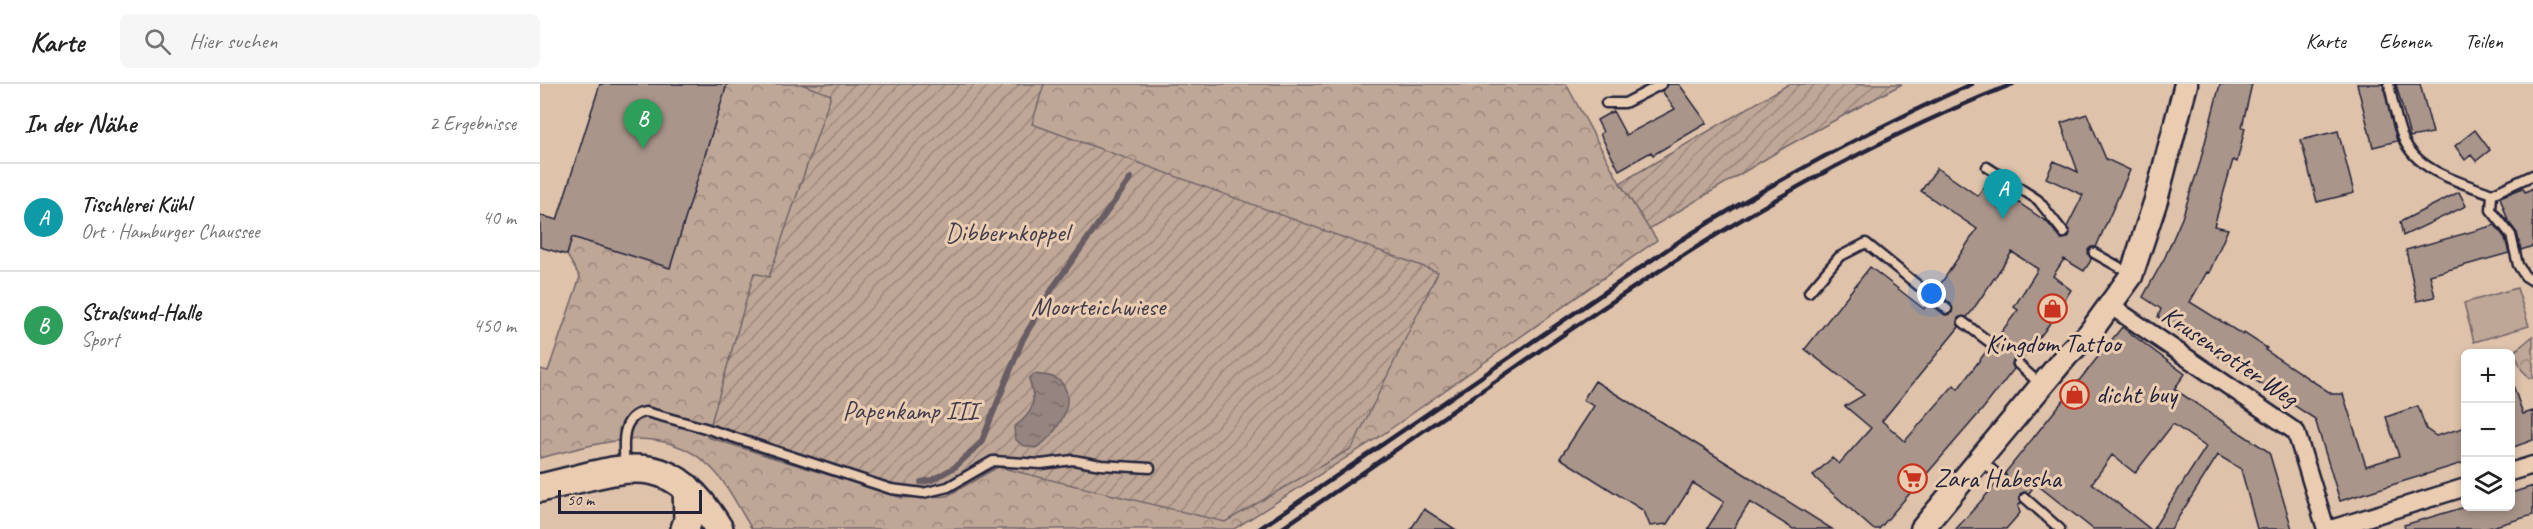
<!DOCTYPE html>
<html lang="de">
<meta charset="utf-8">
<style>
body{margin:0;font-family:Caveat,sans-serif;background:#f6f6f6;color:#222}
.controls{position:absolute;right:18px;bottom:18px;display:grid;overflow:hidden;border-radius:9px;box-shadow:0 3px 9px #0003}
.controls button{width:54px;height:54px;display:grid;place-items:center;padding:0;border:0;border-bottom:2px solid #e0e0e0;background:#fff;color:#222;font:30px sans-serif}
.scale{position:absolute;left:18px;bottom:15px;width:144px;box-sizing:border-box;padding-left:6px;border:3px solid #22223b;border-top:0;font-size:16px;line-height:21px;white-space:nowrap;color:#22223b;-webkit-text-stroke:4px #eaccb1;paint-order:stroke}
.you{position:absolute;left:1392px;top:210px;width:21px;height:21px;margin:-15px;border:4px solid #fff;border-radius:50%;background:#1a73e8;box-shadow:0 0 0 9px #1a73e833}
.badge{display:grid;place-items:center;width:39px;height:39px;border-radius:50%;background:#c8321e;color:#fff;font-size:20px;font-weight:700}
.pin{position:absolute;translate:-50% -50px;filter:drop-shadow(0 2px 3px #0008)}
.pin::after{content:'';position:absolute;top:32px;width:21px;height:18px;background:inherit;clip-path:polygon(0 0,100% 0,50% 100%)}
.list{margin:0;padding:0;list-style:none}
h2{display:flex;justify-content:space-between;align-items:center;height:78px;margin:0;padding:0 24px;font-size:26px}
h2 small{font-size:20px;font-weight:400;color:#767676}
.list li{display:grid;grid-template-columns:39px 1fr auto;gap:18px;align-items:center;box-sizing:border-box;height:108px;padding:0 24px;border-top:2px solid #e0e0e0}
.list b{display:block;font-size:22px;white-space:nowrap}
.list p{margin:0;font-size:20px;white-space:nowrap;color:#767676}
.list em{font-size:20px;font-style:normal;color:#767676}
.icon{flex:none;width:33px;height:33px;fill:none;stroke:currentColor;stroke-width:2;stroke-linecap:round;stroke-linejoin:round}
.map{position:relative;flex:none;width:1993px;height:445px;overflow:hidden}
header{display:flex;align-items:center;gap:36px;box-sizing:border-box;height:84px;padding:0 30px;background:#fff;border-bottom:2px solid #e0e0e0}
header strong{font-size:28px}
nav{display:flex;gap:33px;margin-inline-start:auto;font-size:21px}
.search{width:420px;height:54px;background:#f6f6f6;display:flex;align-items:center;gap:15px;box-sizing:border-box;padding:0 21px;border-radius:9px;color:#767676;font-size:22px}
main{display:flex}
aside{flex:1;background:#fff}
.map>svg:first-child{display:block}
</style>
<header>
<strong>Karte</strong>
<div class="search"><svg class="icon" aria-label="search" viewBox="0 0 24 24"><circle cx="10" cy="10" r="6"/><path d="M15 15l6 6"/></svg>Hier suchen</div>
<nav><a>Karte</a><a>Ebenen</a><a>Teilen</a></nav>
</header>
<main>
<aside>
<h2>In der Nähe<small>2 Ergebnisse</small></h2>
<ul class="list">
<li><span class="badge" style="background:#0f9aa8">A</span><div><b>Tischlerei Kühl</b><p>Ort · Hamburger Chaussee</p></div><em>40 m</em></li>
<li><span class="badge" style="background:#2e9e5b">B</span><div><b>Stralsund-Halle</b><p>Sport</p></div><em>450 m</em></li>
</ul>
</aside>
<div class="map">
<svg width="1993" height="445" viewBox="0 0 1993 445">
<defs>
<pattern id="forest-crowns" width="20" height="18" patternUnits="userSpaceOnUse" patternTransform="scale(1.5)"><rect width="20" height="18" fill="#bfa797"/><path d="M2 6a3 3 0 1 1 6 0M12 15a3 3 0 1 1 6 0" fill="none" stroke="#9b887c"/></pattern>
<pattern id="garden-furrows" width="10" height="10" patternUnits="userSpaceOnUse" patternTransform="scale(1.5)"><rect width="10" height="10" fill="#bfa797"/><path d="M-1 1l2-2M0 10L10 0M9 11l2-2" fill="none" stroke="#9b887c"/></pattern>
<pattern id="water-ripples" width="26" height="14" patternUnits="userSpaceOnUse" patternTransform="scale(1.5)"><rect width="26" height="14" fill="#968480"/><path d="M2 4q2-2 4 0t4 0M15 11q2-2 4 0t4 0" fill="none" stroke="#7a6c6a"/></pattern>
</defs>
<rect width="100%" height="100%" fill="#dec2aa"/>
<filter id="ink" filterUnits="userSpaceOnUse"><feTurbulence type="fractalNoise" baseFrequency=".0167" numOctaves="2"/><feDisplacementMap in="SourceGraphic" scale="12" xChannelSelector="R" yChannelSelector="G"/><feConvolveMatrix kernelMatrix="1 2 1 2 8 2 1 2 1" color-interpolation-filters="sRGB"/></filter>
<g filter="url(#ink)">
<!-- grass -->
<path fill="#bfa797" stroke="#706469" stroke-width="1.5" d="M1977,204L1989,242L1934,258L1924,219Z"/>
<!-- forest -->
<path fill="url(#forest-crowns)" stroke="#706469" stroke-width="1.5" d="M187,0H1026L1080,99L1117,156L842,351L694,445H212C200,427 191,406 177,390C128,334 62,359 0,374V285L8,287L40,193L27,171L32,153L130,183Z
M1993,252V294H1990L1982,286L1974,268Z"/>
<!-- garden -->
<path fill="url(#garden-furrows)" stroke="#706469" stroke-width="1.5" d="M261,0H504L492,40L898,188L812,364L685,438L458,383L407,412L362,414L167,353L214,189L229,193L291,11Z
M1249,0H1362L1247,62L1109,145L1080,99Z"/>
<!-- water -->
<path fill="url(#water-ripples)" stroke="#685d64" stroke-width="1.5" d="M494,290C502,291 514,291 521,298C539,318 514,355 495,364L482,361L475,355L474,343C494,329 497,318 489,295Z"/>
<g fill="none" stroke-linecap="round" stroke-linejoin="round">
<!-- stream -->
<path stroke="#685d64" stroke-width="6" d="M381,398L392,396L415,383L441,359L483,255L514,202L591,94"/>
</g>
<!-- building -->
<path fill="#a9958a" stroke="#22223b" stroke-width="1.5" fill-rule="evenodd" d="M60,0H187L130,184L32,153L27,171L0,163V131L17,136Z
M1128,0H1139L1167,39L1113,71L1111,68L1079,86L1060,50L1063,48L1057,36L1073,27L1086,51L1135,25L1122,7Z
M1680,0H1712L1702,43L1705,44L1697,78L1693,76L1674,142L1688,145L1669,189L1667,188L1650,218L1703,251L1704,249L1727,264L1725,266L1792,310H1803L1826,382L1859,372L1846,333L1878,322L1886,345L1896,352L1926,343V378L1800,417L1775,335L1618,233L1621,225L1603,213L1625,173L1642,134L1659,82Z
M1817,0H1843L1857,57L1833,63Z
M1856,0H1880L1893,49L1870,53Z
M1547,30L1566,75L1590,86L1556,163H1551L1548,166L1551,175L1550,178L1544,187L1524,175L1513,192L1531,206L1506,245L1482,275L1477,274L1473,276L1472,281L1474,285L1442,326L1339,445H1333L1273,392L1292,374L1299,380L1331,344L1305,322L1324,311L1265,265L1330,183L1384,225L1388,218L1405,231L1412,229L1411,220L1396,207L1437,145L1381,107L1397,84L1438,112L1448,98L1507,138L1521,155L1528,154L1530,149L1527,143L1543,111L1506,94L1514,77L1538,88L1521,39ZM1472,168L1498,185L1474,223L1478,226L1456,255L1457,263L1454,266L1448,265L1418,305L1414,301L1365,357L1342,337L1419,243L1417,238L1418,234L1427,233L1432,227Z
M1935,46L1950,66L1936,77L1931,71L1925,76L1915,62Z
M1798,47L1814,109L1777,118L1761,56Z
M1983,104L1985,108L1993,104V162L1981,166L1977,149L1968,137L1960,113Z
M1919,108L1926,122L1863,152L1860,138Z
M1955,141L1965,154L1969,169L1890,191L1895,213L1877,217L1866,166Z
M1582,243L1645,290L1634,305L1729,368L1752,445H1717L1701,385L1678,371L1631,445H1613L1666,363L1633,340L1595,389L1572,371L1552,399L1610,445H1553L1496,400L1489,409L1484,408L1480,410L1481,419L1478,422L1480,429L1466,445H1416L1457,399L1462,400L1466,398L1467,393L1465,389Z
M1055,297L1214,396L1292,445H1253L1210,418L1193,445H1167L1184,418L1153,399L1127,440L1110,442L1104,427L1020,374L1054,322L1043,316Z
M1973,301L1983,330L1993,327V356L1971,364V302Z
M1993,402V431L1945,445H1865L1864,441L1925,423H1971V409Z
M884,425L915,445H871Z"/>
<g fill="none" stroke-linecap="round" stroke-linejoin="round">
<defs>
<path id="service" d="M1849,0C1853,18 1856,37 1863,54C1877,88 1921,98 1952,110L1951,126L1971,151L1978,181L1985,192L1993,197
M1066,19H1085L1122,0
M1447,83L1498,116L1524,149
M1952,110L1993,91
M1554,169L1579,183
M1269,208L1299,173L1326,159L1407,225
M1423,238L1452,260
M1478,280L1500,300
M1441,376L1461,394
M85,382C83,361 80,331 106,328L165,344L351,405L383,409L408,403L453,377L501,380L533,376L561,381L610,384
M1485,414L1520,445"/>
<path id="minor" d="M1571,222L1756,348L1786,445
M1970,388L1993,381
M1791,445L1926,403"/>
<path id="secondary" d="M1382,445L1527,271L1549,250L1591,192L1616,116L1646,0"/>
<path id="trunk" d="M0,404C82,386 127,358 179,445
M145,445L148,436L147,404"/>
</defs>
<!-- service casing -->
<use href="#service" stroke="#22223b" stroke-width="13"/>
<!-- minor casing -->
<use href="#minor" stroke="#22223b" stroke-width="21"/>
<!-- secondary casing -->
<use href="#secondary" stroke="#22223b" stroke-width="27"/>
<!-- trunk casing -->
<use href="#trunk" stroke="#22223b" stroke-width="32"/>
<!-- service -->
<use href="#service" stroke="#eaccb1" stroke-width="8"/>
<!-- minor -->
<use href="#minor" stroke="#eaccb1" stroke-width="16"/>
<!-- secondary -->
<use href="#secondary" stroke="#eaccb1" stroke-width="22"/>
<!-- trunk -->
<use href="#trunk" stroke="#eaccb1" stroke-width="27"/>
<!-- rail -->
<path stroke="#22223b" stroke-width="4.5" d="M719,445L1141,156C1235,97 1330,45 1432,0
M741,445C819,391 898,337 976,283C1135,173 1292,71 1473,0"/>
</g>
</g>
<!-- icons -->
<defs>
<symbol id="shop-ring" viewBox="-11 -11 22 22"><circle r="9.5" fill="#eaccb1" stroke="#c8321e" stroke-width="1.5"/><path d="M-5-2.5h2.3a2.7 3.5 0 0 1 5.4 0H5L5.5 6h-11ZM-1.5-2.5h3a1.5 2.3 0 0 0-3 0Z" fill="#c8321e"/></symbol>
<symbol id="supermarket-ring" viewBox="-11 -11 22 22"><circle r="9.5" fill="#eaccb1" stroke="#c8321e" stroke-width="1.5"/><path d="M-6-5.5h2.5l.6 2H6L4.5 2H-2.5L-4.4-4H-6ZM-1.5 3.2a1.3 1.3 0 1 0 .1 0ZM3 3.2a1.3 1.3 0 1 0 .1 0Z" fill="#c8321e"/></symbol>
</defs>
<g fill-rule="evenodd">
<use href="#shop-ring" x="1496" y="208" width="33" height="33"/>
<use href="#shop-ring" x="1518" y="294" width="33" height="33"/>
<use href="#supermarket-ring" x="1356" y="378" width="33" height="33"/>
</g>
<g text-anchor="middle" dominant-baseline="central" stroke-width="6" stroke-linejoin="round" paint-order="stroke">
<!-- park labels -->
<g font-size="26" fill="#413d4d" stroke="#eaccb1">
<text x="467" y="148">Dibbernkoppel</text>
<text x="558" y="222">Moorteichwiese</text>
<text x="370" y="326">Papenkamp III</text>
</g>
<!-- poi labels -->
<g font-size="26" fill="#22223b" stroke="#eaccb1" text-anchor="start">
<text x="1513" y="259" text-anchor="middle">Kingdom Tattoo</text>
<text x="1556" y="310">dicht buy</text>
<text x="1394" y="394">Zara Habesha</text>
</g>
<!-- street labels -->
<g font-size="26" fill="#22223b" stroke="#eaccb1">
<text transform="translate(1690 272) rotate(34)">Krusenrotter Weg</text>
</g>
</g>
</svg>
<div class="controls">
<button>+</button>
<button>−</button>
<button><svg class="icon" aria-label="layers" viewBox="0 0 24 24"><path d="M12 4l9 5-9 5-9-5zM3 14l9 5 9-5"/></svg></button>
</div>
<div class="scale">50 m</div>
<div class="you"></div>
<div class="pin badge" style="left:1463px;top:135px;background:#0f9aa8">A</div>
<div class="pin badge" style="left:103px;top:65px;background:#2e9e5b">B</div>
</div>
</main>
